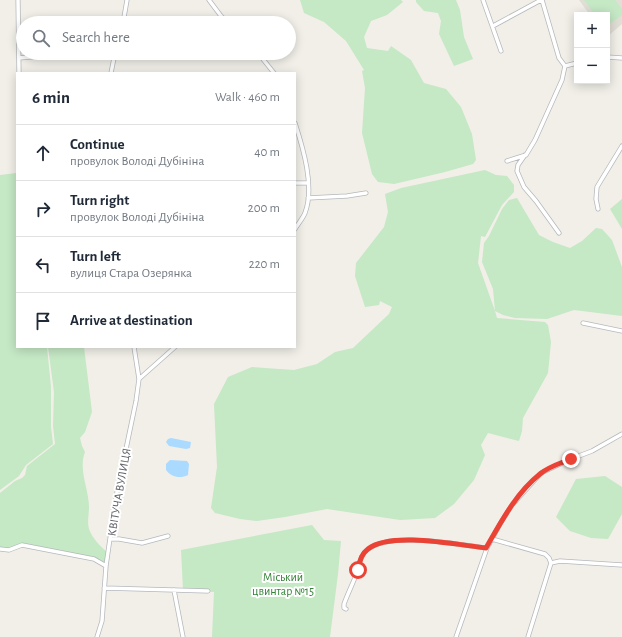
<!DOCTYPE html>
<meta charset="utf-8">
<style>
body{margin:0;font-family:"Alegreya Sans",sans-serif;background:#f2f2f3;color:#1f2937}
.controls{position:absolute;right:12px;top:12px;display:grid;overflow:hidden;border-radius:0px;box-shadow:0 2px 10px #0003}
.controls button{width:36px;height:36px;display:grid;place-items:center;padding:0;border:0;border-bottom:1px solid #e0e1e3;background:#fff;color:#1f2937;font:20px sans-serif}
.stop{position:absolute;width:12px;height:12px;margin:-9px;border:3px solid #ea4335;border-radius:50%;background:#fff}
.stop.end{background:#ea4335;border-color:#fff;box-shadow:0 1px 4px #0008}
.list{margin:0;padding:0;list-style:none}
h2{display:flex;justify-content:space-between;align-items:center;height:52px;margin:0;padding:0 16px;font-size:17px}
h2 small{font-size:13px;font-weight:400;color:#747a83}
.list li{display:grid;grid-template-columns:26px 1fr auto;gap:12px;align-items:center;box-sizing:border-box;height:56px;padding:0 16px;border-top:1px solid #e0e1e3}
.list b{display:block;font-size:15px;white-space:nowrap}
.list p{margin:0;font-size:13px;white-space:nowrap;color:#747a83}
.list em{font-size:13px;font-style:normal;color:#747a83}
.icon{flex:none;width:22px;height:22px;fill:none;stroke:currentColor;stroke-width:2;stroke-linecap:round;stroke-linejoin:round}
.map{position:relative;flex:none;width:622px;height:637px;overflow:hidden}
.search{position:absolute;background:#fff;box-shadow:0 2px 10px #0003;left:16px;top:16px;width:280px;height:44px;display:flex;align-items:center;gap:10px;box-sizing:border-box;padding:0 14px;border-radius:22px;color:#747a83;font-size:15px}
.panel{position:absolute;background:#fff;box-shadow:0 2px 10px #0003;left:16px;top:72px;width:280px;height:276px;border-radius:0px}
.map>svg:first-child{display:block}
</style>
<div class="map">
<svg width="622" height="637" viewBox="0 0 622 637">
<rect width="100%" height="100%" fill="#f1efe8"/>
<!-- education -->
<path fill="#e1ded6" d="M579,0H622V24L607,37V15H590Z"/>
<!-- green -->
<path fill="#c5e8c5" d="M300,0H401L403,2L387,15L371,21L364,37L367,48L388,51L391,46L411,60L424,83L446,89L461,107L472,134L476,160L473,164L445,172L394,184L378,182L372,174L362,133L365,88L362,71L364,70L346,41L324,22L304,13Z
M416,0H456L460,10L464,37L473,59L454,66L439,34L441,21L438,13L424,11L416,2Z
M584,0H615L622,9V15L607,26V15H595Z
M485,170L496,175L507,176L514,185V192L502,205L485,237L481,236L478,263L495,311L493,289L482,262L484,243L489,236L502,209L509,200L517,198L539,235L553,242L570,248L582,241L596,228L602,229L612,240L622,267V316L574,310L547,319L515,318L503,315L495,311L497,318L545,322L548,325L551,342L548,373L523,418L522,431L519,441L488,433L481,445L485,455L474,480L454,504L435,518L400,520L327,509L285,517L257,521L240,519L215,513L211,508L217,467L214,404L228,377L252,367L294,370L317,364L335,352L353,348L389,314L392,307L380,301L379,305L365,307L355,276L356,263L384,227L388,212L385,194L401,188Z
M16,173L17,347H47L51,387V427L53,444L26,465L19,476L0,490V175Z
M622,199V229L610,209Z
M48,347H84L92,412L85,432L80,438L82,446L85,452C78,470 89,489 89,507C89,514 87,522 89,529C92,538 101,547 108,553L106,566L94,559L22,545L14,549H0V493L15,481L22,478L25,475L27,466L55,444L53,426L54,392Z
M605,476L622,487V514L608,539L591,538L570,531L556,517L576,479Z
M312,525L324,540L341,541L338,574L330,637H212L214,592L183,590L181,550Z"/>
<!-- water -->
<path fill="#aadaff" d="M171,438L191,442L190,448L186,449L169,446L166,442L168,439Z
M170,460L187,461L189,464L188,475C180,479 171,477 166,470V464Z"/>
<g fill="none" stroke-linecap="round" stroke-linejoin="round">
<defs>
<path id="street" d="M18,0L19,73
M209,0L221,16L228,23
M483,0L501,51
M542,0L559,58L565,66L577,63
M123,23L127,0
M493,26L541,0
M258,53L274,73
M607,57L622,58
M19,58L75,53
M111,73L115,53
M295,123C303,148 315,187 305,213C303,218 298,224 295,229
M525,155L518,165L517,171L524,187L536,201L559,233
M507,161L526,155L535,140L562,80L565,66
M295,183H308
M308,198L347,196L366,193
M598,209L596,199L597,187L622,146
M583,323L622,331
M139,379L175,347
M110,539H119L142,543L168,536
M492,539L545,554L549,558L551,563
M0,549L9,550L22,545L94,559L106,566
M551,563L560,561L622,565
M104,588L208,591
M174,590L183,637
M346,609L344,608V604C348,593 354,581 358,570C359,564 360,558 364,553C383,529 459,545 487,548
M97,637L102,621L106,566L116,497L136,401L139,379L134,347
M456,637L487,548L500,524L512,505L541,473L571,459L592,451L622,434
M528,637L551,563"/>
</defs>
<!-- street casing -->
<use href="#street" stroke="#b5b8bc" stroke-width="5"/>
<!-- street -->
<use href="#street" stroke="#fff" stroke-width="3.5"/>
</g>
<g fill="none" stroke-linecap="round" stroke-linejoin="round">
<!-- route -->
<path stroke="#ea4335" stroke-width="5" d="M358,570C359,562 361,554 368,549C391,531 458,545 486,548C501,522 516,493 540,474C548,467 561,463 571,459"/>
</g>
<g text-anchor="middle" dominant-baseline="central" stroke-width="4" stroke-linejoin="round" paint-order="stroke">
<!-- street labels -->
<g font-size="12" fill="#5f6368" stroke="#fff">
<text transform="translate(119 492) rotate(-80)">КВІТУЧА ВУЛИЦЯ</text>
</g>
<!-- park labels -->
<g font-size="12" fill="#348238" stroke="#fff">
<text x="283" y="577">Міський<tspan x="283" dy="14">цвинтар №15</tspan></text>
</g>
</g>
</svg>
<div class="controls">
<button>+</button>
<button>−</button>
</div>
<div class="stop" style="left:358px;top:570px"></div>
<div class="stop end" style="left:571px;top:459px"></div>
<div class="search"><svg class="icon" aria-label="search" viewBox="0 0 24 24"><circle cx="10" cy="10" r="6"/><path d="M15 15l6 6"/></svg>Search here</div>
<section class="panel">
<h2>6 min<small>Walk · 460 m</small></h2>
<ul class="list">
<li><svg class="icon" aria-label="ahead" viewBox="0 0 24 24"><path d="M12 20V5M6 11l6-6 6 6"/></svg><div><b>Continue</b><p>провулок Володі Дубініна</p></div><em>40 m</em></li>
<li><svg class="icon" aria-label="right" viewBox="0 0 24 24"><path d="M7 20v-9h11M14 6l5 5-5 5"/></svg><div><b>Turn right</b><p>провулок Володі Дубініна</p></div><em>200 m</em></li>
<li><svg class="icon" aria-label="left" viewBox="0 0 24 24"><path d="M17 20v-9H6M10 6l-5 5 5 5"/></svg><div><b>Turn left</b><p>вулиця Стара Озерянка</p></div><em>220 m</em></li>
<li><svg class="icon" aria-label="arrive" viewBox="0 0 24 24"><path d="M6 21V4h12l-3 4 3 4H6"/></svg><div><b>Arrive at destination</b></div></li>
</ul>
</section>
</div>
